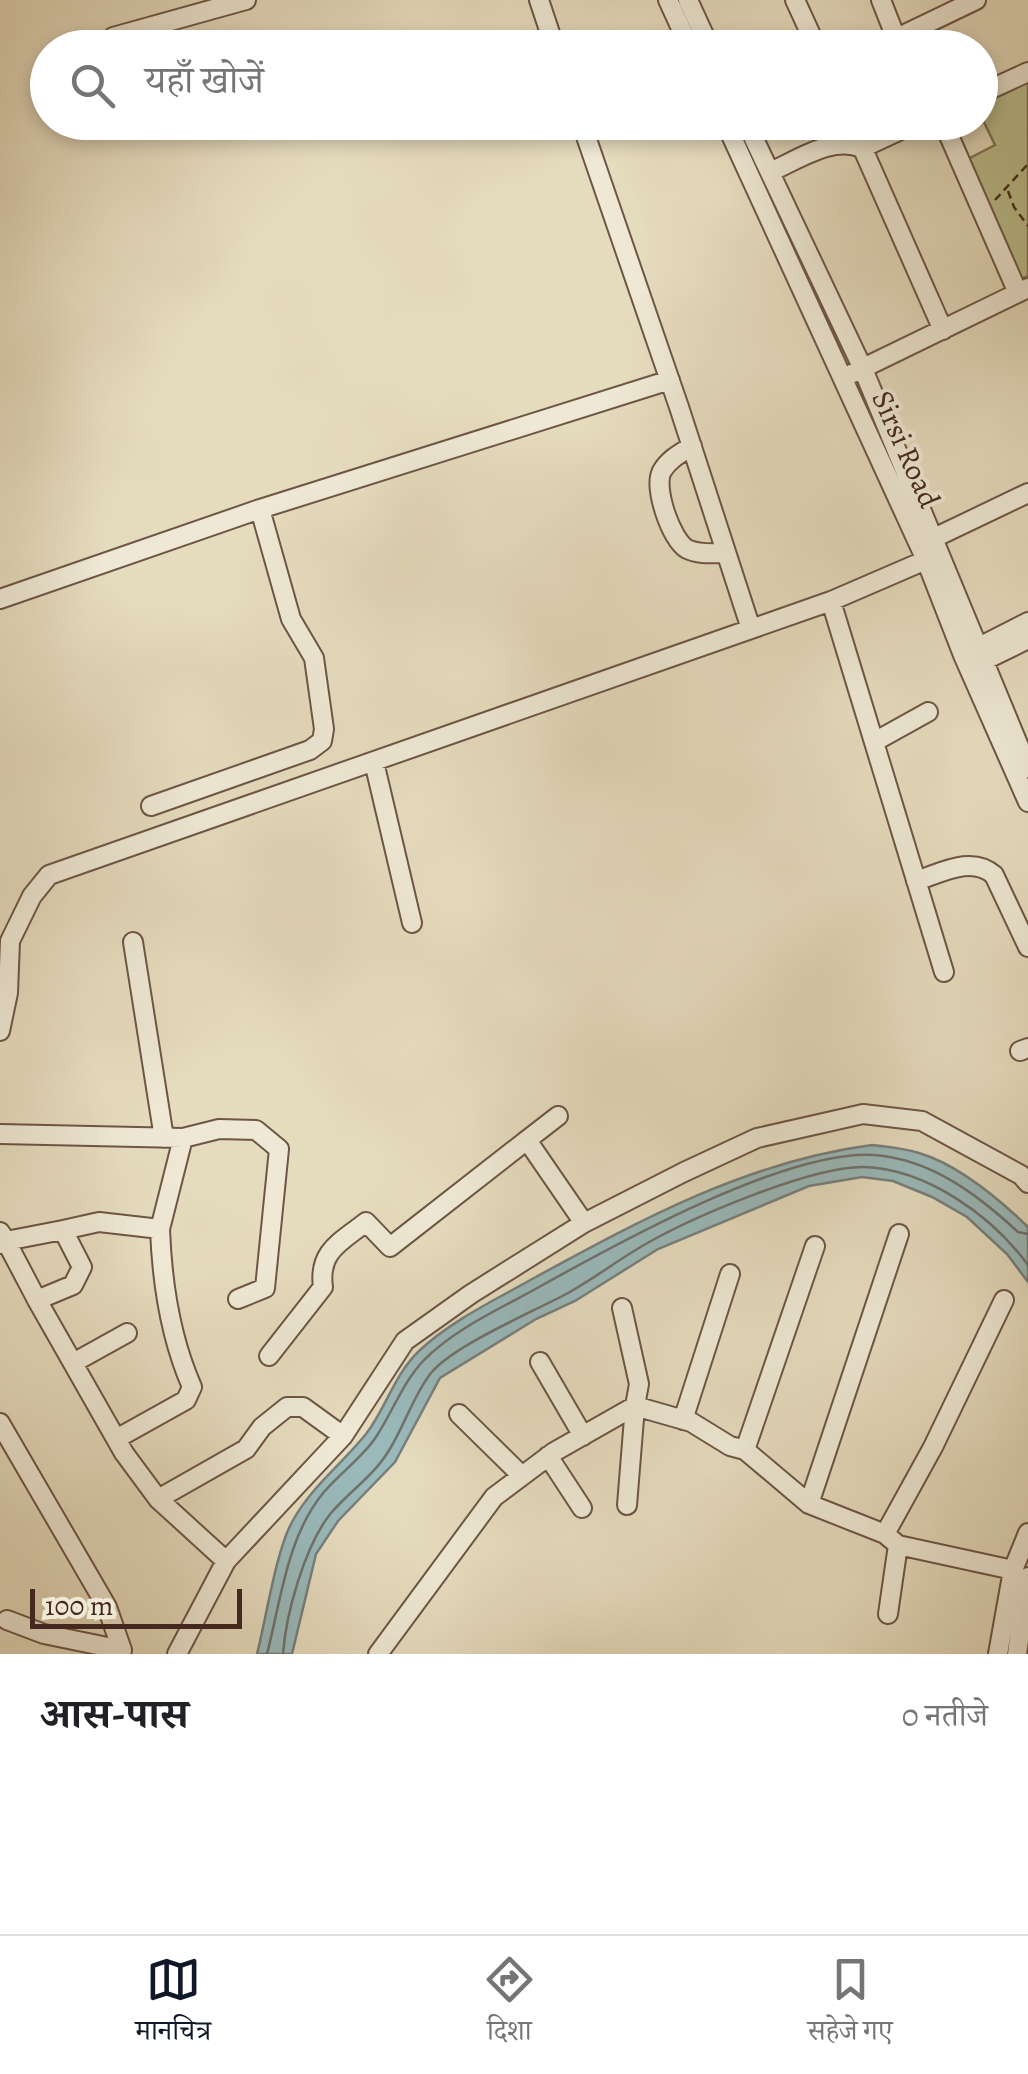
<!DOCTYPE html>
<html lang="hi">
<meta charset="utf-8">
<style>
body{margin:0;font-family:Alegreya,"Noto Serif Devanagari",serif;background:#f6f6f6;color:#202124}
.scale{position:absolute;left:30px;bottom:25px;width:212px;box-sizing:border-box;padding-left:10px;border:5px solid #45291e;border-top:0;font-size:28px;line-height:35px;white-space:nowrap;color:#45291e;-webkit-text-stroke:8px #eee8d4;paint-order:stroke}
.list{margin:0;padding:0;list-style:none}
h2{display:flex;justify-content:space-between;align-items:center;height:130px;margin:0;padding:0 40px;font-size:42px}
h2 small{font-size:32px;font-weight:400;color:#757577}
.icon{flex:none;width:55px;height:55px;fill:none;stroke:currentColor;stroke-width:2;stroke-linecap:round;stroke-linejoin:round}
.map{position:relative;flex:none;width:1028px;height:1654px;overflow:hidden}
.search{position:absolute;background:#fff;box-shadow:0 5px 15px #0003;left:30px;right:30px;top:30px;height:110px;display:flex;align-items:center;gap:25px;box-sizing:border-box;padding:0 35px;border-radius:55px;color:#757577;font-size:38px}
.sheet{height:280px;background:#fff}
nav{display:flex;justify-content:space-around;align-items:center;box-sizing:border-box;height:140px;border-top:2px solid #e0e0e0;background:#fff;font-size:28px;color:#757577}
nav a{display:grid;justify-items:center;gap:5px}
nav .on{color:#111827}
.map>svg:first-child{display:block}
</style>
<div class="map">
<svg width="1028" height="1654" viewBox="0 0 1028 1654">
<rect width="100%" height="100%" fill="#e5dbbd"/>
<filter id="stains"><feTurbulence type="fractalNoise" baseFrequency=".002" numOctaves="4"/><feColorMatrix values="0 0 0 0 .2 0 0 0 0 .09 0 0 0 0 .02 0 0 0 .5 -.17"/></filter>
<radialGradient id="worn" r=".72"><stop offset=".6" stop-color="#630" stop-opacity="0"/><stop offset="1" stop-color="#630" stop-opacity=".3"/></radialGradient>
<!-- green -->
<path fill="#bbbe8d" stroke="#807456" stroke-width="2.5" d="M1028,82V276L1021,279L968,159L995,145L981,116V104Z"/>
<!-- water -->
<path fill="#99b9ba" stroke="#777f7c" stroke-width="2.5" d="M872,1145C887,1147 904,1148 919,1153C959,1165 998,1198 1028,1227V1282L1007,1254L967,1217L932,1197L893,1181L862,1177L809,1186L658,1249L575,1301L536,1319L440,1378L395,1462L338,1521L316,1554L292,1654H257C266,1619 276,1551 292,1522C311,1487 341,1465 366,1434C386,1408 394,1375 419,1351C452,1320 495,1300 534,1278C642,1219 749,1161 872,1145Z"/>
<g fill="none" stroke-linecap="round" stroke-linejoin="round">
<!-- shore -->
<path stroke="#6f716c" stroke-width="2.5" d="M267,1654C281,1600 287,1536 324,1492C340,1473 363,1457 376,1437C393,1411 403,1382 424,1360C456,1328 500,1309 539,1287C618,1243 785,1150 874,1155C931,1159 978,1195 1018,1232L1028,1234
M283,1654C286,1613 305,1545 331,1513C349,1492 374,1475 388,1452C404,1427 413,1396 431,1373C454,1345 535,1311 568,1293C597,1277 623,1256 651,1241C698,1215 813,1166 864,1167C927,1169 992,1216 1028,1265"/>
<defs>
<path id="minor" d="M539,0L555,48
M668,0L690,48
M688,0L710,48
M795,0L817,48
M881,0L896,38
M113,37L246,0
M876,48L976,0
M980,94L1028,72
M581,122L679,407L751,629
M725,122L926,560L963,655L1028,802
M746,122L863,369L1028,768
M851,122L943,330
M943,122L1018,293
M770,172C798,160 833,135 862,148L918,122
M853,373L1028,288
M692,446C681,453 669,459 662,471C653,487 671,540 687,549C699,555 714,553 726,553
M934,538L1028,493
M0,599L260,509L670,380
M831,601L944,972
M973,650L1028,622
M975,665L1028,639
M874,742L928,712
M374,762L412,923
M151,806L310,750L322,741L324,729L314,658L291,619L260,509
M916,881C941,873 972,855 994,875L1028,947
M133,942L164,1138
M0,1031L8,993L10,941L32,896L49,875L831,601L926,560
M1020,1051L1028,1048
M0,1134L183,1138L160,1229L99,1222L63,1230
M183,1138L219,1129L256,1130L279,1149L265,1288L238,1299
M527,1140L558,1116
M0,1232L6,1241L37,1300L73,1285L82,1267L63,1230L6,1241L0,1244
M37,1300L124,1453L158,1499L226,1561L177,1654
M269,1356L323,1287C318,1251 341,1242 366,1222L390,1247L527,1140L584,1223
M540,1362L583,1436
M73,1363L127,1333
M459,1414L521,1475
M683,1420L730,1274
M0,1423L107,1607L122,1650L44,1634L7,1620
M116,1439L186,1400L192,1387C170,1337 162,1283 160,1229
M745,1450L815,1246
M548,1456L582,1508
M158,1499L246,1449L262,1427L287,1407H303L343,1436
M809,1504L899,1234
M627,1505L635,1406L691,1422L730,1446L745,1450L809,1504L885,1534L898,1545L1013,1570
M885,1534L933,1447L1004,1300
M226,1561L343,1436L405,1341L471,1294L584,1223L684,1172L757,1138L863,1114L922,1121L1021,1175L1028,1183
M888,1614L898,1545
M378,1654L494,1497L554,1452L635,1406L639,1384L622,1308
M998,1654L1013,1570L1028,1533
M1017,1654L1028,1577"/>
</defs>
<!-- minor casing -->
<use href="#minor" stroke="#6d5646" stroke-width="22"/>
<!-- path -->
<path stroke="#45291e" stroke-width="2.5" stroke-dasharray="8 5" stroke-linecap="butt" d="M1008,191L1014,207L1028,226
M995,200L1028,164"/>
<!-- minor -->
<use href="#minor" stroke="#eee8d4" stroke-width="18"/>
</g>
<g text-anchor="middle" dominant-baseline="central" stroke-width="8" stroke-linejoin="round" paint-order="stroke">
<!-- street labels -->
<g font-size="30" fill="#45291e" stroke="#eee8d4">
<text transform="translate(906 449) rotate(66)">Sirsi Road</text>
</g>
</g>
<rect width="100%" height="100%" filter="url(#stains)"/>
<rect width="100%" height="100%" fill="url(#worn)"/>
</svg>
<div class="scale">100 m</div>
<div class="search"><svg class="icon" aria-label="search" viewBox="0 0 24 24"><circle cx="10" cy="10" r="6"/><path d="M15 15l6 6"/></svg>यहाँ खोजें</div>
</div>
<section class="sheet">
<h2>आस-पास<small>0 नतीजे</small></h2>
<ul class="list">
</ul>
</section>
<nav>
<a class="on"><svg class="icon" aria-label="map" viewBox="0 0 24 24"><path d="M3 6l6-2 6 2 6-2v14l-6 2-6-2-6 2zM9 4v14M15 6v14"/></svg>मानचित्र</a>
<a><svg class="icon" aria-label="directions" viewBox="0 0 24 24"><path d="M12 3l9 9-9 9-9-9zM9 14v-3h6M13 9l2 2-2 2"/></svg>दिशा</a>
<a><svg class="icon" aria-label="saved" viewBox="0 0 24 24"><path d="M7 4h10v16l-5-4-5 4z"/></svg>सहेजे गए</a>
</nav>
